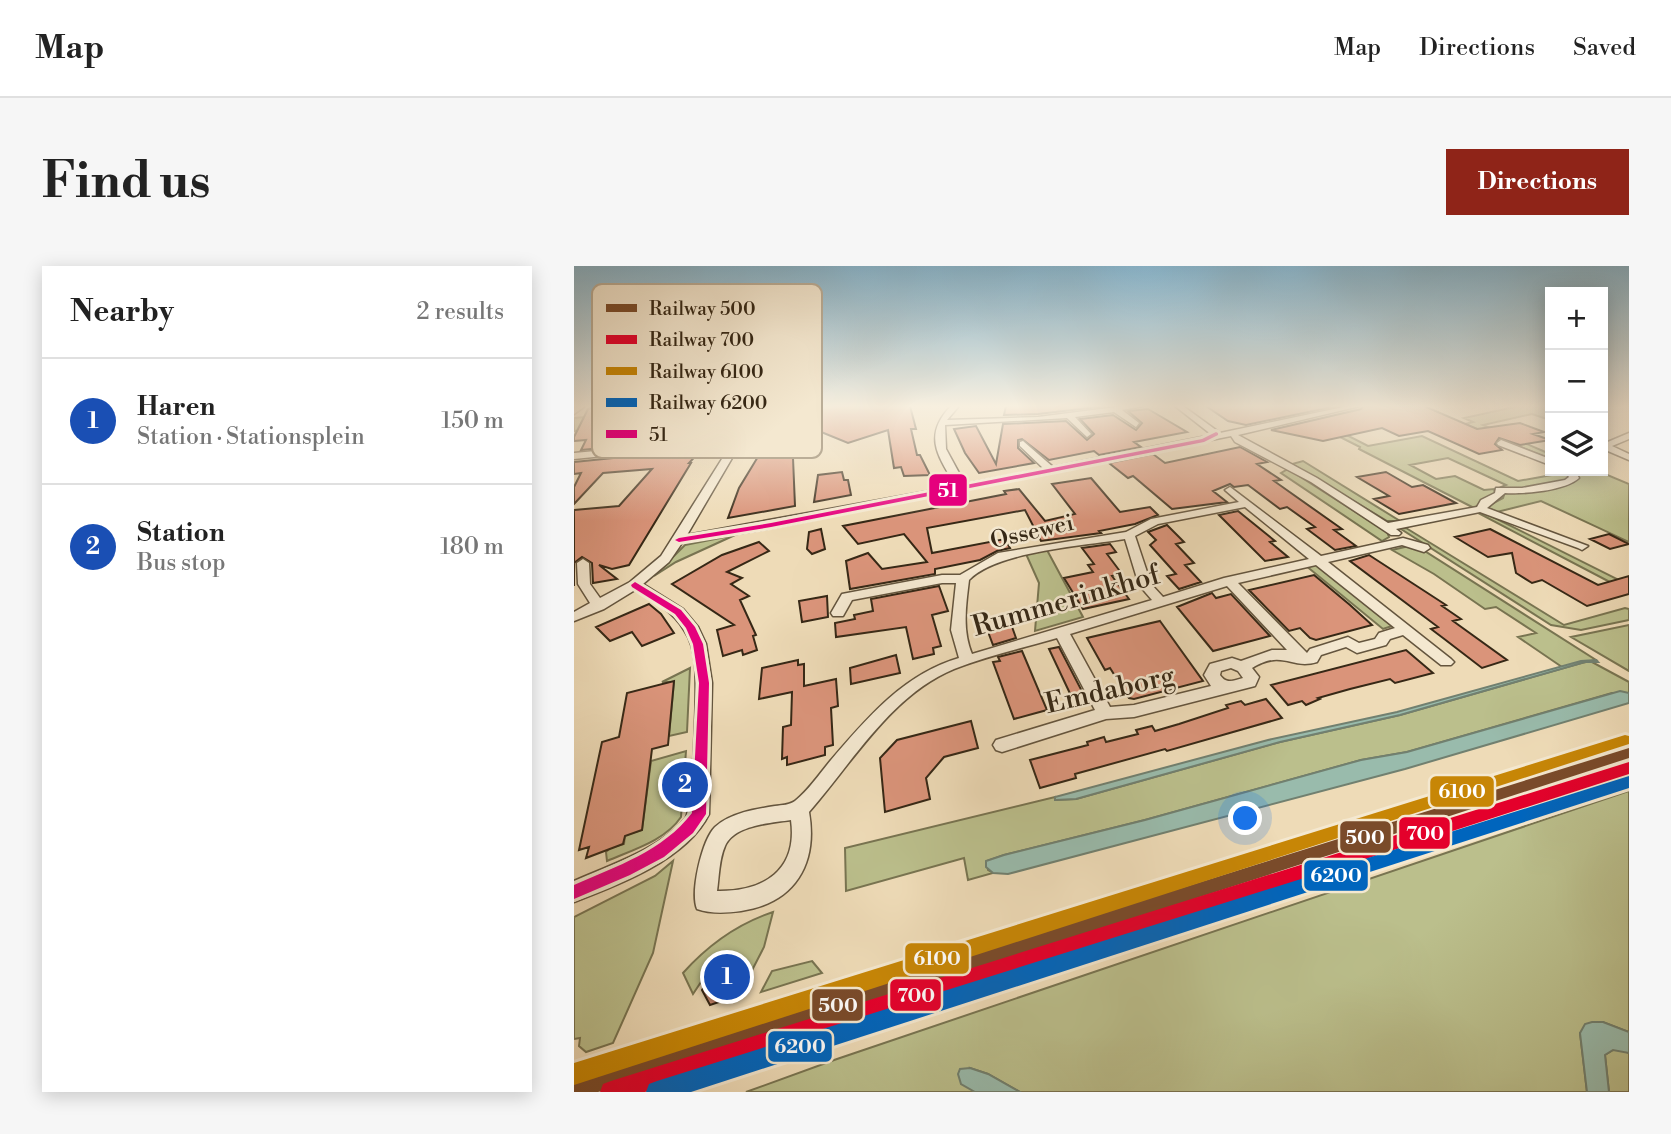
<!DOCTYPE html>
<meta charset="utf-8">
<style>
body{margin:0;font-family:"Libre Bodoni",serif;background:#f6f6f6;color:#222}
.controls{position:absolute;right:21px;top:21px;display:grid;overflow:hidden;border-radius:0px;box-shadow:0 4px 18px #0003}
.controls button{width:63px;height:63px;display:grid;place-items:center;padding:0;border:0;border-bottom:2px solid #e0e0e0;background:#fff;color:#222;font:35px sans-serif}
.you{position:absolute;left:672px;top:553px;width:24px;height:24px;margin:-18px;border:5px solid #fff;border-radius:50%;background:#1a73e8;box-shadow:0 0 0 10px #1a73e833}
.badge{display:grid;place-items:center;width:46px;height:46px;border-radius:50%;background:#8f2418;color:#fff;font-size:23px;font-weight:700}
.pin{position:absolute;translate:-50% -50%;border:4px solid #fff;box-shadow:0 2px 7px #0006}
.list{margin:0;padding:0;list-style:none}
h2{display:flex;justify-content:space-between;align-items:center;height:91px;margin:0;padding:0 28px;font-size:30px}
h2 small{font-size:23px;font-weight:400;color:#767676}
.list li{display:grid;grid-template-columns:46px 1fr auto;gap:21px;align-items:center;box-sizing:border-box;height:126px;padding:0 28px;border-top:2px solid #e0e0e0}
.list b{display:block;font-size:26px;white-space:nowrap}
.list p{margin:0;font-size:23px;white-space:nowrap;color:#767676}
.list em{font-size:23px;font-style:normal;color:#767676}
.icon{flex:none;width:38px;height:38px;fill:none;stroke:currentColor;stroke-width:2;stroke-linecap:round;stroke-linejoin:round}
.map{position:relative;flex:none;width:1055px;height:826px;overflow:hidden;border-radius:0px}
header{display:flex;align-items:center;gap:42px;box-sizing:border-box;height:98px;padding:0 35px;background:#fff;border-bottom:2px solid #e0e0e0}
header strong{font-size:33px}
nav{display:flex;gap:38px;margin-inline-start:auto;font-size:24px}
.intro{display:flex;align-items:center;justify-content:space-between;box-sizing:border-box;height:168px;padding:0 42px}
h1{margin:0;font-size:49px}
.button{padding:18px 32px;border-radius:0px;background:#8f2418;color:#fff;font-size:24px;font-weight:700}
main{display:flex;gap:42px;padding:0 42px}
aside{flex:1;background:#fff;border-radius:0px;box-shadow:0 4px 18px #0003}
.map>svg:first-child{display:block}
</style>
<header>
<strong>Map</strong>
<nav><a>Map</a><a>Directions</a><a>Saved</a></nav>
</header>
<div class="intro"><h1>Find us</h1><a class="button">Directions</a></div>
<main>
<aside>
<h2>Nearby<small>2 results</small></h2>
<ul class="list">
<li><span class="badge" style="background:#1a4fb4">1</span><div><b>Haren</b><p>Station · Stationsplein</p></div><em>150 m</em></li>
<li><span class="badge" style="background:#1a4fb4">2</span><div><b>Station</b><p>Bus stop</p></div><em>180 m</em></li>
</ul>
</aside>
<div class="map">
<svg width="1055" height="826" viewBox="0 0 1055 826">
<rect width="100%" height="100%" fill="#eedbb7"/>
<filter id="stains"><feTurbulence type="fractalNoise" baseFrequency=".00286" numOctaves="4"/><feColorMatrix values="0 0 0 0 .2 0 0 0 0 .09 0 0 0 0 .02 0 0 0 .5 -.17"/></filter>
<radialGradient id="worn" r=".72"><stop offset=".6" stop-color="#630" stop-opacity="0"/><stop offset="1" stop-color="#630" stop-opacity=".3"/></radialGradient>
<!-- green -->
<path fill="#bbbf8c" stroke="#787451" stroke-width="2" d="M945,140H976L974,144L976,154L958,148L909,159L976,188V193L891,158L899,156L890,152Z
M124,141L105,158L55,161L57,158L0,165V152Z
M755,160L794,180L848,170L944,215L989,207H994L996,213L953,223H929L927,221L932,219L874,192L836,199L862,213L881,210L910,224L920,223L921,227L900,242L785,183L786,181L758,167Z
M729,195L826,255H813L718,198Z
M714,203L813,266L815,271L808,275L707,207Z
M999,205H1024L1055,218V276L967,235L923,246L912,241L929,232L931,226H952L1000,216L1003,212Z
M911,247L1055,319V326L906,248Z
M832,262L990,359L1051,342L1055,343V354L1007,364L977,359L827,263Z
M161,269L102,296L80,310L111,279Z
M835,280L849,284L1022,394L988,401L944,371L962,367L922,341L911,343L860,308L818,284Z
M473,284L509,351L461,365L465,317L452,288Z
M740,298L745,300L818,360L809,363L731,299Z
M1055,359V405L997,371Z
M1011,396H1018L1055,416V427H1038L833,486L787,494L571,554L430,589L413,595L414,604L419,607L394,614L390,592L272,625L271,582L481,531V534L502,533L706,476L826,449Z
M116,402L113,466L95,470L100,416H88Z
M112,485L107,551C91,575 58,584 33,595L32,586L36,582L50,578L51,569L68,564L77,495Z
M1055,525V766L1029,756L1006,767L1013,826H446L414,808L396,802L401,826H414H172L263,793Z
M99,595L79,687L39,777L12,786L5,780L6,772L0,773V651L81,610Z
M199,646L190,681L174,712L162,695L137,701L119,728L109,707C134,679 163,658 199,646Z
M238,695L248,707L187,726L198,705Z
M1046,783L1055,787V826H1035L1031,789L1039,784Z"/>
<!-- water -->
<path fill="#99bbac" stroke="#718070" stroke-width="2" d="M1022,394L1024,396H1011L826,449L706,476L502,533L481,534V531L694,474L823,446L1007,395Z
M1046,425L1055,427V437L831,503L434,608L419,607L412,601V595L430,589L571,554L787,494L833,486Z
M1018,756H1029L1055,766V787L1039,784L1031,789L1035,826H1013L1006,767L1011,758Z
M396,802L414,808L446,826H401L387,818L384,808L386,803Z"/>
<!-- building -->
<path fill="#da947a" stroke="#362816" stroke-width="2" d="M22,140H53L41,166L119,157L128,148L146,146L152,140H170L139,171L7,184L12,174L0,175V171L14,143Z
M219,140H336L342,163H337L343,189H346L356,209L330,210L327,201L320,202L314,164L274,177L230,159L234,179L224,181L225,191L219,192L221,240L154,252L165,222L193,176L209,175L207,155Z
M432,140H532L464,148L430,149Z
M632,140H763L672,159L654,155Z
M789,140H850L903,163L946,157L970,166L959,168L976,174L946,179L925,172L921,178L928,184L905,188L854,165L825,170L808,162L749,175L697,164L787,143Z
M574,143L613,166L560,176L567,181L525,189L520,185L475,194L448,173L444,174V182L460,197L405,207L391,187L380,163L402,160L422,198L429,158L492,155L513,174L520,168L506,153L539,149L562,164L568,157L554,145Z
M666,181L693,196L683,198L707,214L700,215L768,263L760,264L782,280L761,284L733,263L741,261L713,241L706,243L674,219L660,221L656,218L639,225L653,236L598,243L559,210L554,212L535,197L579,188L591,197Z
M128,183L115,197H117L55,299L38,303L25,299L43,313L19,317L18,297L8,291L0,297V320V244L45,240L78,203L29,207L0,238V221L7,207L0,208V196Z
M268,206L270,214H274L277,229L240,236L244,209Z
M812,206L838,221L849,219L882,237L825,248L800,233L815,230L783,211Z
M517,212L546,246L576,241L584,249L561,258L525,265L527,267L467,275L451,244L353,262L358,287L431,273L436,282L423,285L406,294L361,303V308L276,323L272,295L294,287L308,303L353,296L330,268L284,278L269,260L432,228L430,225L445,223L471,255L501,248L478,218Z
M664,245L701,275L696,276L714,291L691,295L645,249Z
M593,259L610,276L602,278L620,297L611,299L627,316L605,323L593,310L602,308L576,279L582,274L574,266Z
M247,263L251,283L238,288L233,283L235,266Z
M916,263L1024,319L1055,310V328L1013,340L968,314L958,317L942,307L938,287L914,291L881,271Z
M1035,268L1055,278L1036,283L1016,273Z
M185,276L195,285L153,306L168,312L157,318L175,330L166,334L182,369L179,370L183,384L169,389L168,384L149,390L143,364L160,359L98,318L148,289Z
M536,278L542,286L533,288L548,308L538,310L555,333L509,343L490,312L519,306L514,299L520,298L508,282Z
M795,289L872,339L868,340L887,353L879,355L933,394L908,402L869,372L857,363L864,361L776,295Z
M740,309L776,339L798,359L742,374L736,372L726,362L715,365L675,324Z
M365,320L374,345L358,349L367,380L359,382L360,388L339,393L332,361L262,371L261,357L281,353L280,349L299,345L297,333Z
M638,327L642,332L657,328L696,370L639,385L603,341Z
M253,330L254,351L228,356L225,335Z
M75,338L87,348L100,367L68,380L58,366L36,375L22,361Z
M586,355L629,415L560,433L555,432L536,402L531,404L513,372Z
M437,358L442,372L419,379L413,363Z
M485,381L512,433L500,436L475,383Z
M832,384L859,407L821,417L816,413L776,423L744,432L746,433L732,439L728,435L714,439L697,419Z
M448,385L473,444L440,453L419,396L426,395L424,391Z
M322,389L326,407L277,418L276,402Z
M224,394V399L230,398V420L262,413L264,440L257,442L259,479L251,481V489L213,499V491L208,493L209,461L217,459L218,426L185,433L188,402Z
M100,415L94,479L78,483L68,564L51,570L49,578L12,592L15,581L5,584L28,476L45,471L53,427Z
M692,433L708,452L593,485L591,483L501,508L502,512L466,522L456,494L514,479L513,476L530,471L532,476L564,468L562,464L578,460L581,465L605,458L654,442L652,439L667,435L671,439Z
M397,455L404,482L370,491L352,512L356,533L311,546L306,492L323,474Z
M162,698L169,711L157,732L136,739L128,724L140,705Z"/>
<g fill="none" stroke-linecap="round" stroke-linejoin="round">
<defs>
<path id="minor" d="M3,140H11L0,148V142Z
M191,140H199L168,175L113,269L382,220C363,189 349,169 377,140H385L373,154L464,151L550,140H569L548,144L565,157L562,161L540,146L501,151L517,168L513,171L493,152L371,159L372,183L391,218L470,203L446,180V176L449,175L479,201L638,169L601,140H609L646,167L774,140H786L664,169L743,212L814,257L903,241L907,234L921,227L922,222H948L991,214L995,211L991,205H1001L1005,212C991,225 950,228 931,227L913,242L1014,280L1008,284L1004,282L906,246L822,263L827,267L825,269H817L737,216L661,176L657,170L197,262L108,277L95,296L69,318L109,343L124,361L132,378L138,417L135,548C113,593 45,619 0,636V615C34,600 88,582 111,553C120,542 123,419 121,399C120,387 117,374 110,364C99,345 79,334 61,324L30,343L0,355V346L16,337L4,318L3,297L9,293L15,297L16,318L26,332L56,316L87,290L158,177L0,193V187L161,172Z
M1055,167V173L1038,180L1055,188V194L1034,185L1029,189V178Z
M927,174L976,193V199L924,179L923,177Z
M656,221L747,290L829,272L854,279L856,282L850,286L828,279L754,296L877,393L880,396L877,399H867L829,369L816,373L812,379L783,387L772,381L747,389L743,396C717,404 709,383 678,402L685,411L681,420L560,451L532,453L428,486L422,484L419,479L422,474L521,444L483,372C449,382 413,390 380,403C317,429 278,497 235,546C244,598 221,637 167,645C152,647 137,648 123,643C116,626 128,574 141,561C156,547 182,543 201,540C208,539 216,539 221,535C235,524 246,507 257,494C293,452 330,408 385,392L377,364L382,317H368L278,334L269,350H259L257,347L268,328L368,309H386L424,287L552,266L577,253L665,236L651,224ZM671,241L735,293L650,312L589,331L577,318L561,270L584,258ZM551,273L565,319L578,334L398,388C388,364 392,339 395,314C423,285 510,280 551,273ZM742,299L821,362L805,367L801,373L785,377L774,371L736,383L733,387L664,317ZM653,320L713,384H698L667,395L658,392L636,398L630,409L637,420L560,439L536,441L496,368ZM657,402L664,405L669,412C659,415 652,418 646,409L647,405ZM217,554C224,604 190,626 143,625C145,611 145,593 151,580C160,559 197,557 217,554Z"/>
</defs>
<!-- minor casing -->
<use href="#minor" stroke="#64553e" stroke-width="3"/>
<!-- minor -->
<use href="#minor" fill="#f4e8d0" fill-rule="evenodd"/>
<defs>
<path id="bus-1" d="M642,166L644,167V169L630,176L197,261L105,276L101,274L105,272L197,257L628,173Z
M61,316L107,344L121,361L129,378L135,417L132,548L119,567L90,591L56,609L0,633V619C43,600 89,585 118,547L125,417L119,378L112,362L101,348L58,321L57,319Z"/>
</defs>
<!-- bus-1 casing -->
<use href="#bus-1" stroke="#f4e8d0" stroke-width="6"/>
<!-- bus-1 -->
<use href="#bus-1" fill="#e5007d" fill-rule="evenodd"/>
<defs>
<path id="rail-1" d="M1055,482V492L24,826H0V812Z"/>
<path id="rail-2" d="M1055,496V508L71,826H26L29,818L37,815Z"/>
<path id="rail-3" d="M1051,469L1055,470V478L0,819V797Z"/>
<path id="rail-4" d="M1055,510V522L117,826H72L75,818L83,815Z"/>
</defs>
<!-- rail-1 casing -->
<use href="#rail-1" stroke="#f4e8d0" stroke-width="6"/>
<!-- rail-2 casing -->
<use href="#rail-2" stroke="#f4e8d0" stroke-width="6"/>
<!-- rail-3 casing -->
<use href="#rail-3" stroke="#f4e8d0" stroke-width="6"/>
<!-- rail-4 casing -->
<use href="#rail-4" stroke="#f4e8d0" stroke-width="6"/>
<!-- rail-1 -->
<use href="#rail-1" fill="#7a4b2a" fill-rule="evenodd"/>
<!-- rail-2 -->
<use href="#rail-2" fill="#e4002b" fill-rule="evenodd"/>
<!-- rail-3 -->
<use href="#rail-3" fill="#c78606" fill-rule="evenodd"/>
<!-- rail-4 -->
<use href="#rail-4" fill="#0065bd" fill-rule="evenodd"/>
</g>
<!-- sky -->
<linearGradient id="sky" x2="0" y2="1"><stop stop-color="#88b7d0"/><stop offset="0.55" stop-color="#f7efdf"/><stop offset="1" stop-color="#f7efdf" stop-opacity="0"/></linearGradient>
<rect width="1055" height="255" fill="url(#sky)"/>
<g text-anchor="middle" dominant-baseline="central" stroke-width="5" stroke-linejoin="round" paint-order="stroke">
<!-- far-street labels -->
<g font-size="23" fill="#362816" stroke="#f4e8d0">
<text transform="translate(458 266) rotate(-13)">Ossewei</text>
</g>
<!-- street labels -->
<g font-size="28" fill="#362816" stroke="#f4e8d0">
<text transform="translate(492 335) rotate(-16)">Rummerinkhof</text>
<text transform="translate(536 424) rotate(-13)">Emdaborg</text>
</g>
</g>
<!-- legend -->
<rect x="18" y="18" width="230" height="174" rx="10" fill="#f4e8d0" stroke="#bbae98" stroke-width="2"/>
<rect x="32" y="38" width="31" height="8" fill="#7a4b2a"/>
<rect x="32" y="69" width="31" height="9" fill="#e4002b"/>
<rect x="32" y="101" width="31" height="8" fill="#c78606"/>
<rect x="32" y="132" width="31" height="9" fill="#0065bd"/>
<rect x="32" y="164" width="31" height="8" fill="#e5007d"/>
<g font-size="19" fill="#362816">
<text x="75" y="49">Railway 500</text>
<text x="75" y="80">Railway 700</text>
<text x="75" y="112">Railway 6100</text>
<text x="75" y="143">Railway 6200</text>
<text x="75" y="175">51</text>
</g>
<g stroke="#f4e8d0" stroke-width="2.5">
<rect x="354" y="207" width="40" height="34" rx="7" fill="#e5007d"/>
<rect x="855" y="509" width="66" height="33" rx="7" fill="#c78606"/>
<rect x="824" y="550" width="53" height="34" rx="7" fill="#e4002b"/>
<rect x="765" y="554" width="53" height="34" rx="7" fill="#7a4b2a"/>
<rect x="729" y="593" width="66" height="33" rx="7" fill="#0065bd"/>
<rect x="330" y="676" width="66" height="33" rx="7" fill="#c78606"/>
<rect x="315" y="712" width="53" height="34" rx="7" fill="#e4002b"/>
<rect x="237" y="722" width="53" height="34" rx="7" fill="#7a4b2a"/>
<rect x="193" y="764" width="66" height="33" rx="7" fill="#0065bd"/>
</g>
<g font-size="19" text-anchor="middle" font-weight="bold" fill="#fff">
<text x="374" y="231">51</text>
<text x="888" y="532">6100</text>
<text x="851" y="574">700</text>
<text x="791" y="578">500</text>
<text x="762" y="616">6200</text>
<text x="363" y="699">6100</text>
<text x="342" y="736">700</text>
<text x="264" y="746">500</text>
<text x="226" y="787">6200</text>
</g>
<rect width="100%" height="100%" filter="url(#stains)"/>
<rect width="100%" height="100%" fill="url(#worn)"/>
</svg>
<div class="controls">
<button>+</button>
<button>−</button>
<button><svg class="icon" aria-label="layers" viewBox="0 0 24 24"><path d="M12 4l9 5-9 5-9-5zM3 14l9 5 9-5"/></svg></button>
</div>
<div class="you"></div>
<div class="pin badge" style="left:153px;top:711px;background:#1a4fb4">1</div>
<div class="pin badge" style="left:111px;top:519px;background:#1a4fb4">2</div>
</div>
</main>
